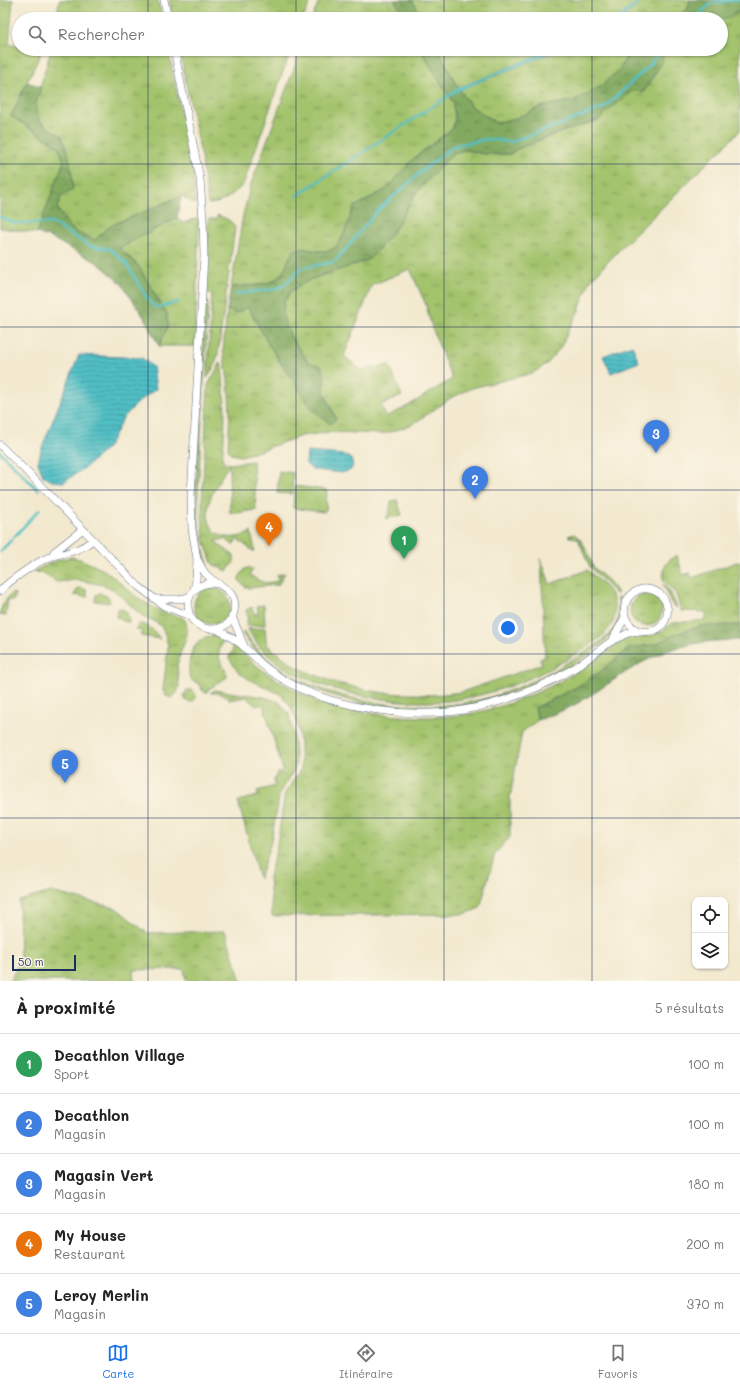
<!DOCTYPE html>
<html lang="fr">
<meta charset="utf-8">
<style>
body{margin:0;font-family:Mali,sans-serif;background:#f2f2f2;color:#222}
.controls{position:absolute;right:12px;bottom:12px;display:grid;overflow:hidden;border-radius:8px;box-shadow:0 1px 3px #0004}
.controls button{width:36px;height:36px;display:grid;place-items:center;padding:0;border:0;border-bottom:1px solid #e0e0e0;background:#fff;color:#222;font:20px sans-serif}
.scale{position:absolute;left:12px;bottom:10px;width:64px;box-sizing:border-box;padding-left:4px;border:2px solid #1b2f5e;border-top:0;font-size:11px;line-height:14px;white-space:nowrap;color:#1b2f5e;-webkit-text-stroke:3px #fcf5e5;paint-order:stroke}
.you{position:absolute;left:508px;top:628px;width:14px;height:14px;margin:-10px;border:3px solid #fff;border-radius:50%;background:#1a73e8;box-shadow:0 0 0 6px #1a73e833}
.badge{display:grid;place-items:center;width:26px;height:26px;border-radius:50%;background:#1a73e8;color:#fff;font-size:13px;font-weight:700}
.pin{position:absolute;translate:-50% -33px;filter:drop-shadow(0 1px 2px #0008)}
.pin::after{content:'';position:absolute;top:21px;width:14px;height:12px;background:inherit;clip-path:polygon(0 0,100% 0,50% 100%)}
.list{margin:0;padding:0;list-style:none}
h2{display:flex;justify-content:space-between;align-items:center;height:52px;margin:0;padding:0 16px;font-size:17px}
h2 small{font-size:13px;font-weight:400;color:#767676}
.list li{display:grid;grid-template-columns:26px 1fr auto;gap:12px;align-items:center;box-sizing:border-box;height:60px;padding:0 16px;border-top:1px solid #e0e0e0}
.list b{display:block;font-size:15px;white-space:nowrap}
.list p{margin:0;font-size:13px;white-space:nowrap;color:#767676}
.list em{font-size:13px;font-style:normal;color:#767676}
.icon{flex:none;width:22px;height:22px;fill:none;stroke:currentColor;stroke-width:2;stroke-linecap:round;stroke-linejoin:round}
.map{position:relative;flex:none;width:740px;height:981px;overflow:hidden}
.search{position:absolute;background:#fff;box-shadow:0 1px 3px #0004;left:12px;right:12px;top:12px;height:44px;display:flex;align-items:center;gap:10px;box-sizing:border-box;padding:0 14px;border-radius:22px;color:#767676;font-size:15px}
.sheet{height:352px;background:#fff}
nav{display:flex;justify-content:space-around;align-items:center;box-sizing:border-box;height:56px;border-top:1px solid #e0e0e0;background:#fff;font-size:11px;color:#767676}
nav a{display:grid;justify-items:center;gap:2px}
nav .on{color:#1a73e8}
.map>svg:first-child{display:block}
</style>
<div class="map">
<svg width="740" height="981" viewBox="0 0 740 981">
<defs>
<pattern id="grass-tufts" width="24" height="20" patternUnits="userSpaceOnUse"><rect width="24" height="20" fill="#a3c36c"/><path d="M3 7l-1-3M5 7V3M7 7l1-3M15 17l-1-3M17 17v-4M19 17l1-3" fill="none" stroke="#849f5c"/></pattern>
<pattern id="forest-crowns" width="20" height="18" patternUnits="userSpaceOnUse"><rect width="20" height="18" fill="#82a960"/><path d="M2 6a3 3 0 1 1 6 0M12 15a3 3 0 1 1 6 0" fill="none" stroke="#6a8a52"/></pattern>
<pattern id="park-dots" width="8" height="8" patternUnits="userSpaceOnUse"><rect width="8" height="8" fill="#a3c36c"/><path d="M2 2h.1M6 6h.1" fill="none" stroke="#849f5c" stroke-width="1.8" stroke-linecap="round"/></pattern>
<pattern id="water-rules" width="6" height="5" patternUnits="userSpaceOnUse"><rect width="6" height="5" fill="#51bfc5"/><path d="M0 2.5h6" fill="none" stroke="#429ca3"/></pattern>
</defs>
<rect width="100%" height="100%" fill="#fcf5e5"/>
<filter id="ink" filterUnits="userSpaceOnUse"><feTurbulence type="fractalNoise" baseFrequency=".025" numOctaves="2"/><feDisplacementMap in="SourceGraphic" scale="8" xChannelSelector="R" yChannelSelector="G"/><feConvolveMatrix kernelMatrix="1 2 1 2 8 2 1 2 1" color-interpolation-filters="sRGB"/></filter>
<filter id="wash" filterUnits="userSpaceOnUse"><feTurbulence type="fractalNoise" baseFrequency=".012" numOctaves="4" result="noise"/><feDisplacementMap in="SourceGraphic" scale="16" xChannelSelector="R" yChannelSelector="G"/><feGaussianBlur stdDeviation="0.9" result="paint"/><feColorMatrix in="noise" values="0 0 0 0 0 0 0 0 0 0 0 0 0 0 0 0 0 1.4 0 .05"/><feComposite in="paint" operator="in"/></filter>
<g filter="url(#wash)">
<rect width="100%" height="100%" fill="#f2e9cf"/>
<!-- grass -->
<path fill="url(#grass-tufts)" stroke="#5f7965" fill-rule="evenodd" d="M0,0H13L9,44L19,47V49H27L41,53L11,116L58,146L64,161L37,233L0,228Z
M59,0H158L162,19H57Z
M169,0H311L303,19H173Z
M319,0H395L405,19H312Z
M412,0H640L616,19H423Z
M645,0H690L688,9L674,19H620Z
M740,11V131L620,249L590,281L579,310L560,348L548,363L533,373L472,388L451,398L413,424L397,430L382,434L330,432L301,436L256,452L241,456L232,454L228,450L230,411L228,380L223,351L227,310L236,313L248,307L269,345L290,378L336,418L324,392L325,378L307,361L291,337L283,317L284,302L291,291L309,280L368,260L377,251L395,229L415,194L453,153L466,150L484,154H510L517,149L567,130L599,120L614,105L624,99L631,91L644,92L662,62L663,50C671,47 679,49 687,53L694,51L696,49H721V19H727ZM410,269L426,305L432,328L452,379L406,407L386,417L381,405L402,396L389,365L361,370L344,356L372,285Z
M51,49H168L193,172L195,204L181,196L110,226L95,240L77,233L66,222L57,208L61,196L73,190L61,135C48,128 36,122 35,106Z
M179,49H291L243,185C232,195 223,204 208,204L201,155Z
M301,49H421L428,62L454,104L453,106L455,117L453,128L413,159L387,189L354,207C349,218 342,249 328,251C325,251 321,251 318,251C309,250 303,247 294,250C289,257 287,266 282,273C274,286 245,286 231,287L243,215L251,184Z
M438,49H553L458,88Z
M561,49H631L619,70L600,87L575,100L540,107L520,117L496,123L472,107L460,91L464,88Z
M217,215C225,218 232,220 235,228L218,353C216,362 213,370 207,378L212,295L206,292L208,246V219H217Z
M177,218L183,223L196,219H199L195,346H159L168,326L167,314L137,264L119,248Z
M205,299L208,304L198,495C198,521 199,540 208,564L205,565L197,538L195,504Z
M221,362C226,395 226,427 222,460L229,464C224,472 211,494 209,503C203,534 226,545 251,532L255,551H253L237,539L233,545L225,539L215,541L234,556V562L227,571L214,565L212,563L204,540L202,515V501L208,385Z
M574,534L579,538L583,543L594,568L609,581L618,593L616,594L590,567L578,539L572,537H569L568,536Z
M677,555L683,575L690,573L692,578L740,561V625L721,626L662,641L656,644L628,649L601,671L579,686L535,708L538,720L522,732L510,798V837L495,854L480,908L465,914L272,916L269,877L276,850L285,793L301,769L299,732L296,720L290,705L280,694L252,681L238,672L229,658V656L233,651L231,641C237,647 242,653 248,658C263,672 281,683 299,692C323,704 351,710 377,714C403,717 428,718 453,716C494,713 549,690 583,668C598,658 611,648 625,637L633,635L650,636L660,632L673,623L706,620V612L681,611L676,594L663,580C664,567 665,561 677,555Z
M72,557L80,559L104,570L116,579L140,600L165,613L181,617L185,620L187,627V636L181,651L177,665L179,686L177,693L172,698L166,696L163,691L168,646L166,637L161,626L154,621L141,615L113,589L103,585L78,580L57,582L43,574L34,571L57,560Z
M541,559L550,584L587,570L589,571C596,578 611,590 613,599C615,605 616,616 613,622C606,636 589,646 576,654C539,677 499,693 455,700C396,709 275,689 248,629L265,628L266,639L268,646L296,667L333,682L366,690L385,693L436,695L462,692L542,664L540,659L545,657Z
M248,568L253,569L250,575C262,583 263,584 278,581L277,575L285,573L278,585L248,588L245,587L238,579L245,569Z
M663,584L671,593L677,608L671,603Z
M194 606a18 18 0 1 1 36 0a18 18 0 1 1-36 0Z
M79,588L85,589L87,591V597L74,595L77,590Z
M13,593L15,594L14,600H8L6,616L0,615C0,607 6,598 13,593Z
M100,593L108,597L110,600L109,603L95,601L96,595Z
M630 610a16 16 0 1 1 32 0a16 16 0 1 1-32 0Z
M619,596C620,605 622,615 618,623C611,643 579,661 561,671C528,687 494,701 458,707C388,717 282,696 242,633L244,631C281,696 396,714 464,703C501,697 537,681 568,662C582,655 612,637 617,622C619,616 618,605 618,598Z
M264,605L265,625L246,626L248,616L246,610L252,607L254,614L258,613L257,606Z
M118,609C126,608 129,615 129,622L122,621V619L116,617Z
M139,624C148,624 155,631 160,639L141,636V630L136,629Z
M216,635L223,637C223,643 218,650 219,656C220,664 227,669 227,677L208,690L206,693L202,690L200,685L190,679C187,664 190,644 206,637C209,636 213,636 216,635Z
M184 696a6 6 0 1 1 12 0a6 6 0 1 1-12 0Z
M215,690L264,697L279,702L289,714L293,731L296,765L293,772L280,792L271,842L259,879L238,801L258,796L257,791L275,786L274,781L277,773L281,772L283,770L263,704L256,706L246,697L229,700V698L218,693H210Z
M51,892L116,908L147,933L225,931L241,981H186L184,969L133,970L134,981H10L20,961L19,901Z"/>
<!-- forest -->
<path fill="url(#forest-crowns)" stroke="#4e6c5f" d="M395,0H412L423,19H405Z
M690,0H740V11C736,13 731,18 726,19C719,21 711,17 704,18L703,19H674L688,9Z
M421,49H438L458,88L472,107L496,123L520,117L540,107L575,100L600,87L619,70L631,49H666L663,51L662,62L643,92L631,91L624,99L614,105L599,120L567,130L517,149L510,154H484L466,150L453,153L415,194L395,229L377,251L368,260L309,280L291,291L284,302L283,317L291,337L307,361L322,367L325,378L324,392L336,419L330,424L312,409L269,345L248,307L236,313L227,310L231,287C245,286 274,287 282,273C287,266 289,257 294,250C303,247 309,250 318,251C321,251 325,251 328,251C342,249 349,218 354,207L387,189L413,159L453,128L455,117L453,106L454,103L428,62Z
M27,82L41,87C36,103 30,117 48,128C52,130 59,133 61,136C69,148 73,176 73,190L61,196L57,208L66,222L77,233L95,240L110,226L181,196L177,218L119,248L137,264L167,314L168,326L159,346L144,317L121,283L98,263L51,238L37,233L64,161L58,146L11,116Z
M740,625V640C719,640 697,642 676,648C644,657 614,681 586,698C571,708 555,714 538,720L535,708L579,686L601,671L628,649L656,644L675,634L687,630L703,626Z"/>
<!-- park -->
<path fill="url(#park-dots)" stroke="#5f7965" d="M253,461L256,510L230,514L229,464Z
M397,500L402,515L386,519L390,511L391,501Z"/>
<!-- pitch -->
<path fill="#a3c36c" stroke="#5f7965" d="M279,471L293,473L292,494L277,493Z
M295,486L327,490L326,510L324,512L293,508Z"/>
<!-- water -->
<path fill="url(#water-rules)" stroke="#367792" d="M632,345L639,362L611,373L603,356Z
M79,355L142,358L153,367L156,389L142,399L123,418L108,447L87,466L64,482L52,481L43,476L38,463L41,450Z
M307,452L344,455L351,459L353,465L351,470L342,473L315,470L309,467L306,464Z"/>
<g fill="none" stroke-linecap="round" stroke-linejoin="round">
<!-- stream -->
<path stroke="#51bfc5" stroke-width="2.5" d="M618,19L642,0
M692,19L712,3L738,0
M296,196L459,89L556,49
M0,217L14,223H52L90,246L110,249L126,263L147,298L155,307H160L178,302
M236,294L275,289L284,285L301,268L334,262L350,244L376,212L422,171L453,146L487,139L510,142L562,124L605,107L651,64L659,49
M0,452L38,490
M0,552L40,509"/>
</g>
</g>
<g filter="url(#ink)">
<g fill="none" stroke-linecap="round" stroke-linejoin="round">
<defs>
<path id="minor" d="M164,0L168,19
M174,49L200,179L203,219L204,256L191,496L192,529L197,559L196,580L194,590
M0,445L45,490L138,586L164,606L190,616
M52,556L54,552L83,529
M197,559C200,564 202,569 205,573C217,587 239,588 234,612C229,638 188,633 188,606C188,589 203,581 218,584
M0,591C9,581 40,559 53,556C70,552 79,551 93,540
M156,599H180L189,597
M232,616L244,646
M217,629C226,635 237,640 244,647C251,653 257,660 264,666C284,682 307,693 331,700C373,712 420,717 463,710C503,703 542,688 576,667C588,659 599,650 610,642C615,639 621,637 626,634C638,627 652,638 663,624C671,613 668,597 655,591C630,579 608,618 641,632
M612,641L625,617"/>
</defs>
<!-- minor casing -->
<use href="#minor" stroke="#667086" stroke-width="8"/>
<!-- minor -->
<use href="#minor" stroke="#fff" stroke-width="7"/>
</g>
</g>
<!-- grid -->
<path fill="none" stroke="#1b2f5e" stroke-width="1" stroke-opacity="0.55" d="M148,0V19M296,0V19M444,0V19M592,0V19M148,49V981M296,49V981M444,49V981M592,49V981M0,164H740M0,327H740M0,490H740M0,654H740M0,818H740"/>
</svg>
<div class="controls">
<button><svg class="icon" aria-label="locate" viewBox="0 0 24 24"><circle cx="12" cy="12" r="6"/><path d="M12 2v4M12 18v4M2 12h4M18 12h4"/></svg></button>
<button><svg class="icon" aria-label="layers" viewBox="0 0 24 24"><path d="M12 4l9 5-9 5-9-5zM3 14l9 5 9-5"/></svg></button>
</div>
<div class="scale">50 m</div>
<div class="you"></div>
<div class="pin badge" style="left:404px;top:559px;background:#2e9e5b">1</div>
<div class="pin badge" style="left:475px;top:499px;background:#3f7fe0">2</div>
<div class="pin badge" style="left:656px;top:453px;background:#3f7fe0">3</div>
<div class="pin badge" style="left:269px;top:546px;background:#e8710a">4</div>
<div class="pin badge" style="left:65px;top:783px;background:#3f7fe0">5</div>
<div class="search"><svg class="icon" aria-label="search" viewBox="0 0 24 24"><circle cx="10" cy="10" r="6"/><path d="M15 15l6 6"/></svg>Rechercher</div>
</div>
<section class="sheet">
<h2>À proximité<small>5 résultats</small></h2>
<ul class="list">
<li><span class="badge" style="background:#2e9e5b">1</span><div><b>Decathlon Village</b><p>Sport</p></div><em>100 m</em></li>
<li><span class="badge" style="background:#3f7fe0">2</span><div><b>Decathlon</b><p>Magasin</p></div><em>100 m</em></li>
<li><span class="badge" style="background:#3f7fe0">3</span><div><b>Magasin Vert</b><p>Magasin</p></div><em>180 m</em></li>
<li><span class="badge" style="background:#e8710a">4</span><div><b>My House</b><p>Restaurant</p></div><em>200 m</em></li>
<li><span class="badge" style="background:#3f7fe0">5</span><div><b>Leroy Merlin</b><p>Magasin</p></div><em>370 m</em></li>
</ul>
</section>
<nav>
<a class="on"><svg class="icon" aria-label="map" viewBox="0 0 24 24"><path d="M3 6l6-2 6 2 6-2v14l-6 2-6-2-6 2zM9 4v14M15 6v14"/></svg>Carte</a>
<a><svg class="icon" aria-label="directions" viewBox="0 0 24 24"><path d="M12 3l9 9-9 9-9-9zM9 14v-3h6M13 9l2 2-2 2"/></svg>Itinéraire</a>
<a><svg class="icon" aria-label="saved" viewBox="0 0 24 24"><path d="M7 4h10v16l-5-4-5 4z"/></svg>Favoris</a>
</nav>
